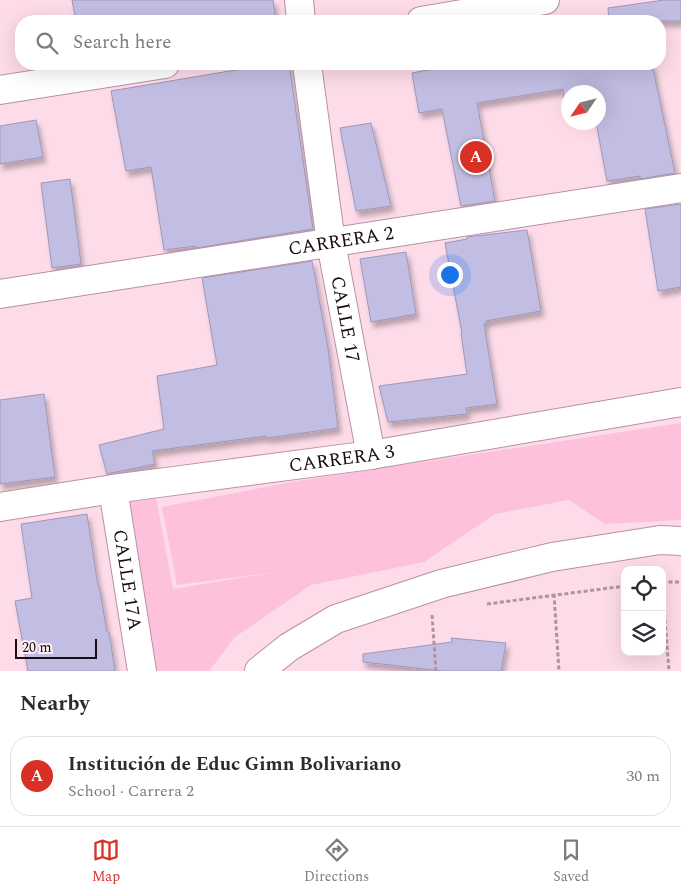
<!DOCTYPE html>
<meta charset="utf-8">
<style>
body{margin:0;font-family:Spectral,serif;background:#f2f2f3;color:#2b2b33}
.controls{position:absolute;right:15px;bottom:15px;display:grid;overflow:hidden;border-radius:10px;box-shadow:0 5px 20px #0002}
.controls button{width:45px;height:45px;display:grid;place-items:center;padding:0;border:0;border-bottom:1px solid #e1e1e2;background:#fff;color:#2b2b33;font:25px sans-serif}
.compass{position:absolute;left:561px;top:85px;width:45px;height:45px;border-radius:50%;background:#fff;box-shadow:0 5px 20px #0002;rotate:235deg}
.scale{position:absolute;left:15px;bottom:12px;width:82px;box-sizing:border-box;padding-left:5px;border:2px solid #190b12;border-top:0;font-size:14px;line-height:18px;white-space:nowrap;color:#190b12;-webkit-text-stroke:4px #ffedf4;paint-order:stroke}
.you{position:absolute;left:449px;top:274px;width:18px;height:18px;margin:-12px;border:4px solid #fff;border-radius:50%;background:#1a73e8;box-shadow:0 0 0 8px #1a73e833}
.badge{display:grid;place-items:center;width:32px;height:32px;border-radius:50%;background:#d93025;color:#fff;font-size:16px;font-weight:700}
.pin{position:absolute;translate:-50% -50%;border:2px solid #fff;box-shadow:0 1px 5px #0006}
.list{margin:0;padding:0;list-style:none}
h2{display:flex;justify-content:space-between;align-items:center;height:65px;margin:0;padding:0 20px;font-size:21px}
h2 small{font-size:16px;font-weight:400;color:#7c7c81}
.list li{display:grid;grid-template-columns:32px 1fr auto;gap:15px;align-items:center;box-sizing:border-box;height:80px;margin:0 10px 10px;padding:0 10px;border:1px solid #e1e1e2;border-radius:20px}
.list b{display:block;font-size:19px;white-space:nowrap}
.list p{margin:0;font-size:16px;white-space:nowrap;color:#7c7c81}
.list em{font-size:16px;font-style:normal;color:#7c7c81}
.icon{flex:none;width:28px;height:28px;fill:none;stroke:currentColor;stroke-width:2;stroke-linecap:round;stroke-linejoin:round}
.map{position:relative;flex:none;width:681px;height:671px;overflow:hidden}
.search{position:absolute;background:#fff;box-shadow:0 5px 20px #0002;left:15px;right:15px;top:15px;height:55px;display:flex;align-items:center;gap:12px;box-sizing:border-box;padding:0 18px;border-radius:20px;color:#7c7c81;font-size:19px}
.sheet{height:155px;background:#fff}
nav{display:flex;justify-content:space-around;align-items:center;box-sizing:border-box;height:70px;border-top:1px solid #e1e1e2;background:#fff;font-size:14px;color:#7c7c81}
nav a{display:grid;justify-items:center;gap:2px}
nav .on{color:#d93025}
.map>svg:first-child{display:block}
</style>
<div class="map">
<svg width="681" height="671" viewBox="0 0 681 671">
<defs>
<filter id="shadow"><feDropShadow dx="3" dy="5.5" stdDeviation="2.5" flood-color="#0004"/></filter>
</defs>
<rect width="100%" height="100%" fill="#fddbe9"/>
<!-- green -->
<path fill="#fdc1db" d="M681,423V520L605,524L569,500L495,514L424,562L311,585L235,637L209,671H153L127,502L156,498L173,589L278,572L177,585L162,507L297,481Z"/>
<!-- building -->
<path fill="#c2bee3" stroke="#9c97bb" filter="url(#shadow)" d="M72,0H273L276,21H76Z
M664,0H681V21H609L608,8Z
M271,64H289L313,229L196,248V246L164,250L151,167L126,171L111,91Z
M431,64H652L675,173L640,179V176L607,181L596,122H598V92H568V100L564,101L563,89L477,103L495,201L461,206L442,109L419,113L412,73L432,69Z
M36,120L43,157L0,164V126Z
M371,123L391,206L356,211L340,128Z
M70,179L81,264L52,268L41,183Z
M681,204V287L658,291L645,209Z
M527,230L541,311L486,321L487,323L484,324L497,404L466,408L467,414L388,422L379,386L467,374L461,334L462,333L445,243L467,239V237Z
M406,252L416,314L371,322L360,259Z
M312,261L328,348L338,428L267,438L266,436L152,451L155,464L107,474L99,445L164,429L157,376L217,365L202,278Z
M44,394L55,477L0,484V400Z
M87,514L98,586H99L107,632H109L115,671H28L15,601L32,598L21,524Z
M451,638L506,643L501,671H443L363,662V654L452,642Z"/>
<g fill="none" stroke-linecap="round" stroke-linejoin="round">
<defs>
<g id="minor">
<path d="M299,0L301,21"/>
<path d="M421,21L545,0"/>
<path id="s1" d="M307,64L331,243L371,455"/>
<path d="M0,90L165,64"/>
<path id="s2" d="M0,294L681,188"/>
<path id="s3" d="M113,489L142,671"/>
<path id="s4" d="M0,507L113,489L371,455L681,402"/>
<path d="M259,671L289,647L336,619L441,584L552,557L660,540L681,541"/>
</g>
</defs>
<!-- minor casing -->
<use href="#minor" stroke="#b891a2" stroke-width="30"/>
<!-- path -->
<path stroke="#af949f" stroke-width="3" stroke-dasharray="4 2.5" stroke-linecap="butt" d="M662,581L669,671
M662,582H681
M554,594L559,671
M487,604L625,586
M432,615L436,671"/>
<!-- minor -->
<use href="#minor" stroke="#fff" stroke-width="28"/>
</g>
<g text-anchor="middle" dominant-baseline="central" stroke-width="4" stroke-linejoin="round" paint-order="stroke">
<!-- street labels -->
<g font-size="19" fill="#190b12" stroke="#ffedf4">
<text stroke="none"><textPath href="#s2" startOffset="345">CARRERA 2</textPath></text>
<text stroke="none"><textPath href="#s1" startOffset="258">CALLE 17</textPath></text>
<text stroke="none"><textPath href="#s4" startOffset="345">CARRERA 3</textPath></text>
<text stroke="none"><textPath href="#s3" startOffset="92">CALLE 17A</textPath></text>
</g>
</g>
</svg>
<div class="controls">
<button><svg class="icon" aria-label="locate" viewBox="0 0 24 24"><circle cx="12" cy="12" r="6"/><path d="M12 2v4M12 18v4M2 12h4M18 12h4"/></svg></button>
<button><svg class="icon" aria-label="layers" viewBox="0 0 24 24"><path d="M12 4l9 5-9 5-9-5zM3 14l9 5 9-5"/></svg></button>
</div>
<svg class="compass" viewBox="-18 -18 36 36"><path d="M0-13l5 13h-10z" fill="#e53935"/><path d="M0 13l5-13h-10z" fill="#7c7c81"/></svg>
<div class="scale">20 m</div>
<div class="you"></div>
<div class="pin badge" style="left:476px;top:157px">A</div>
<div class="search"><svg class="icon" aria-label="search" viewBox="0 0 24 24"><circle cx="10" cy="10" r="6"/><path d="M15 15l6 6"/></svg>Search here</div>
</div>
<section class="sheet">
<h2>Nearby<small></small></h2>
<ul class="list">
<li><span class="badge">A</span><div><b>Institución de Educ Gimn Bolivariano</b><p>School · Carrera 2</p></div><em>30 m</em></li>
</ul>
</section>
<nav>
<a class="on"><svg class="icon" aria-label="map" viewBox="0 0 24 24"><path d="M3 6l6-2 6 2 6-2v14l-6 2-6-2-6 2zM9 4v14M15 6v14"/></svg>Map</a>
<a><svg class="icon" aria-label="directions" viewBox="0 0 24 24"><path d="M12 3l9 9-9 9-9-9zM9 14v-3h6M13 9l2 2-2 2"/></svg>Directions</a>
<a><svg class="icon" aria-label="saved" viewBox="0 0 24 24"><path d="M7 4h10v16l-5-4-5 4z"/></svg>Saved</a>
</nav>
